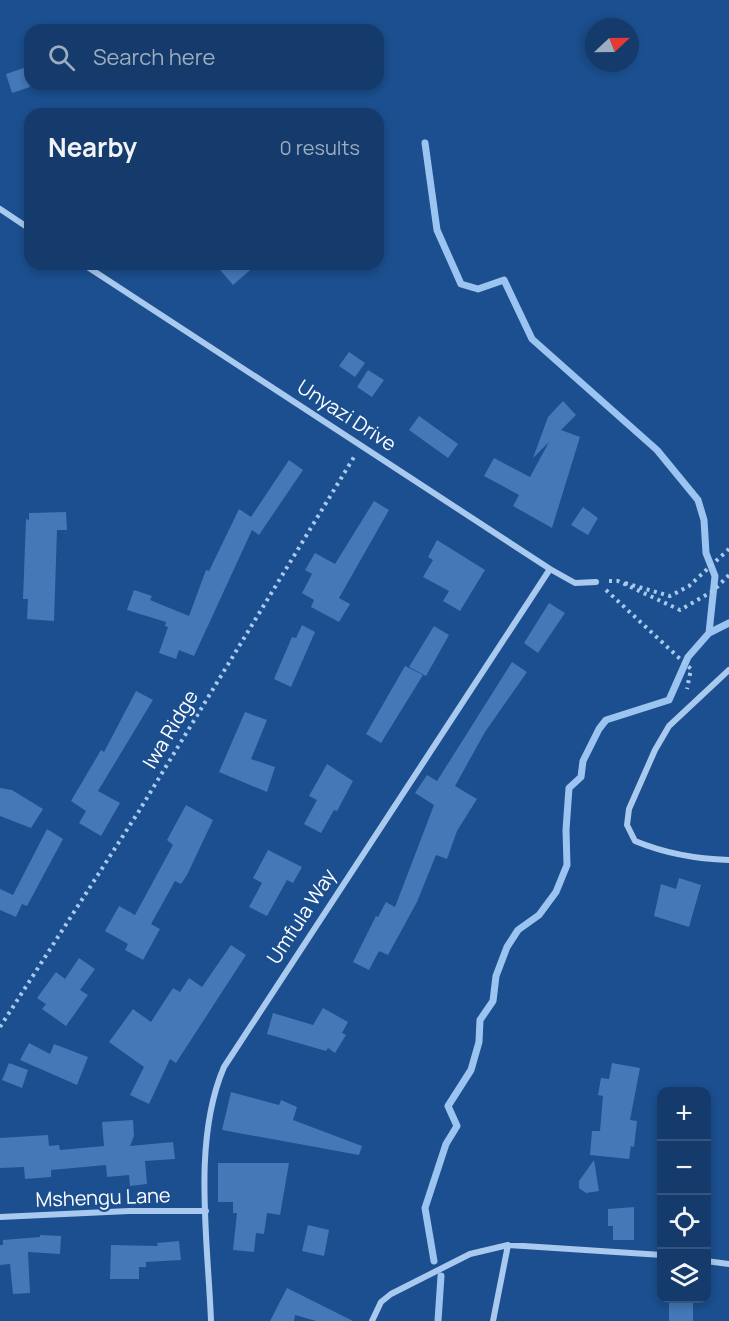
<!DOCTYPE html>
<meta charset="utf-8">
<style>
body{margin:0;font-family:Manrope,sans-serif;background:#214673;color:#f1f3f6}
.controls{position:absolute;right:18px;bottom:18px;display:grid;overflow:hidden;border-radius:12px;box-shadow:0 3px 9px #0003}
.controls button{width:54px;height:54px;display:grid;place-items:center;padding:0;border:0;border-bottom:2px solid #33557e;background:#143b6b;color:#f1f3f6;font:30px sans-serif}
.compass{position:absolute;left:585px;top:18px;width:54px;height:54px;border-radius:50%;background:#143b6b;box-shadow:0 3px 9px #0003;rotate:68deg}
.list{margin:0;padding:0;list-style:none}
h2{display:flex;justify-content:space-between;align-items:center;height:78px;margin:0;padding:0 24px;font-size:26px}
h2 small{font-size:20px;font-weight:400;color:#9dadc1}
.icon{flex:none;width:33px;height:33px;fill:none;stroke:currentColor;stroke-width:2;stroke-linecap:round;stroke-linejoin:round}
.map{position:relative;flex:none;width:729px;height:1321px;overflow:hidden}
.search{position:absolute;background:#143b6b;box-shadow:0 3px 9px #0003;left:24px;top:24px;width:360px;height:66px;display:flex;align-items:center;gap:15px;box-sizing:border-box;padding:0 21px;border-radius:18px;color:#9dadc1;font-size:22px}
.panel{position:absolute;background:#143b6b;box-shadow:0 3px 9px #0003;left:24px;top:108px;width:360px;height:162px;border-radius:18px}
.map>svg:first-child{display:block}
</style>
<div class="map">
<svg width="729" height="1321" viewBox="0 0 729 1321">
<rect width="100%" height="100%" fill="#1b4f8f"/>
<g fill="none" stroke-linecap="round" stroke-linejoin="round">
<!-- stream -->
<path stroke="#9cc4f0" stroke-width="7" d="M425,143L437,230L461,284L478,289L504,280L532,339L657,450L698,500L704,520L706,553L715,576L709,633
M434,1261L425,1208L446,1144L457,1126L448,1106L471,1070L479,1042L480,1020L493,1001L496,976L507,947L518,930L539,915L556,892L567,865L566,830L569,788L581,777L583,761L599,729L606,720L669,700L688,657L709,633L729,623
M438,1321L441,1276"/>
</g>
<!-- building -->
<path fill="#4478b7" d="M24,68L30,87L12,93L6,74Z
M215,264H257L233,285Z
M349,352L365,363L355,377L339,366Z
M368,370L384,380L372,397L357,387Z
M563,401L576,415L561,430L580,437L552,528L513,506L519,495L484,476L494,458L530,477L549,442L533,458L548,417Z
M419,416L458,444L448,458L409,430Z
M289,460L303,470L259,535L252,530L194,656L179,650L176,659L159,653L168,627L165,626L166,622L127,610L134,590L152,596L150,600L189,616L206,570L209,571L239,509L251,517Z
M374,501L389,510L339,598L350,604L339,622L311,607L314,600L302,593L312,574L305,570L315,553L335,564Z
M583,507L598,518L588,535L571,525Z
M66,512L67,530H57L54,621L27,619L28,599H23L26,519L29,520V513Z
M437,540L485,570L460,611L443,601L449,591L423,577L433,560L428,557Z
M549,603L565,613L538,653L524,643Z
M302,625L315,632L291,687L274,679L292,637L296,638Z
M434,626L449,635L426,676L409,667Z
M512,662L527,672L485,732L455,786L477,799L457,831L447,859L436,855L417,902L388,955L379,951L369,970L353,962L376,916L378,917L386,902L395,907L434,805L415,793L427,775L437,781Z
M405,666L423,675L381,743L366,734Z
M136,691L153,700L98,791L120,803L101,836L79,823L86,811L71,801L101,750L104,752Z
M245,712L267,720L251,759L275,767L267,792L219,772Z
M327,764L353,781L337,811L334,810L321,833L304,824L317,800L309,796Z
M0,788L12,790L43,809L31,828L0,816Z
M186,805L213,820L187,875L181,884L175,881L151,924L160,929L143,960L125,950L128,944L105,931L119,906L135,915L173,845L167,840Z
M47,829L63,839L27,906L22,904L16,917L0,910V889L13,895Z
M268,850L302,867L293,883L287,880L267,916L249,907L262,883L253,878Z
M679,878L701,885L689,927L654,916L661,884L676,889Z
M231,945L246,955L176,1063L170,1059L149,1104L130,1095L144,1067L109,1042L133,1009L151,1022L173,988L180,992L189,978L202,987Z
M79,958L95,969L80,990L88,995L66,1026L42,1009L46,1004L37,998L56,972L65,979Z
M323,1008L348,1022L342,1033L346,1035L335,1053L328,1048L326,1051L267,1034L273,1013L313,1025Z
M29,1043L50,1054L54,1044L88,1057L77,1085L20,1060Z
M9,1063L28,1070L22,1088L2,1080Z
M612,1063L640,1068L630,1120L637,1121L634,1147L631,1146L629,1159L590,1155L592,1131H600L603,1096L598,1095L601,1078L609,1079Z
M231,1092L279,1105L281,1100L297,1107L293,1120L362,1146L359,1155L222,1130Z
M133,1120L134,1136L130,1146L173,1142L175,1159L145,1161L147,1184L130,1186L129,1175L107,1177L106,1165L51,1170V1177L25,1179L24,1167L0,1168V1138L48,1135L49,1146L59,1145L60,1150L104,1146L102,1122Z
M594,1160L599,1191L586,1193L579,1188V1181Z
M218,1163H289L280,1215L267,1213L264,1234L256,1233L254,1252L233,1250L237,1213H233V1202H218Z
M634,1207V1240H613V1226H608V1209Z
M308,1225L329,1230L324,1256L302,1251Z
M40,1235L61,1236L60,1254L28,1252L30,1293L13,1294L10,1264L0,1265V1245H3V1240L40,1237Z
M179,1241L181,1260L146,1262V1267H139V1279H110L111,1245L158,1246L157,1243Z
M287,1288L353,1321H316L295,1315L294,1321H270Z
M669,1299H693V1321H669Z"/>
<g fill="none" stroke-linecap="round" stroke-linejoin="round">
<!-- path -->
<path stroke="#a9c9ee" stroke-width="4" stroke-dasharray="3 4.5" stroke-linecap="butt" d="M609,581H618L680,610L713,591L729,575
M625,583L670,596L689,586L729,549
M606,590L691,669L687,689
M0,1027L139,811L354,457"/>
<!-- minor -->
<path stroke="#a9c9ee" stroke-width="6" d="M0,209L30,229
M83,264L550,569L575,583L596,582
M729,670L669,726L655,750L629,809L627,825L635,841C664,853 697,859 729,860
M0,1217L129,1211H206
M706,1261L729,1264
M211,1321C208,1241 192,1141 224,1067L550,569
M372,1321L381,1302L391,1294L470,1254L508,1245L662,1255
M493,1321L508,1245"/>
</g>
<g text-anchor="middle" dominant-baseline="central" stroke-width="4.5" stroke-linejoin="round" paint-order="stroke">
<!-- street labels -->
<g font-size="20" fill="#fff" stroke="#1b4f8f">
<text transform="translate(347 415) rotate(33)">Unyazi Drive</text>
<text transform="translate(170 729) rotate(-59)">Iwa Ridge</text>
<text transform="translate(301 916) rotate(-57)">Umfula Way</text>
<text transform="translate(103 1197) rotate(-2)">Mshengu Lane</text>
</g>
</g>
</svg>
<div class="controls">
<button>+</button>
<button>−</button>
<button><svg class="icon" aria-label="locate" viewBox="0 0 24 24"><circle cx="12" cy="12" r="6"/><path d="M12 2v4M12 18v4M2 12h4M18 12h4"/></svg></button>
<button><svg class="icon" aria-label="layers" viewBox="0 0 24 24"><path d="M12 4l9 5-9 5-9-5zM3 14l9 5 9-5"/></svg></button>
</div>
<svg class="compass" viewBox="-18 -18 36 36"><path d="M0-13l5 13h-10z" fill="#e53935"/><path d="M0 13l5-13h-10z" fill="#9dadc1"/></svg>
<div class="search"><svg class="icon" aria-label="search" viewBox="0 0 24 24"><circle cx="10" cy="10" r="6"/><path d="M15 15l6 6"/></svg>Search here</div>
<section class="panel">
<h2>Nearby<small>0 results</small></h2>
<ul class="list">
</ul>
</section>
</div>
